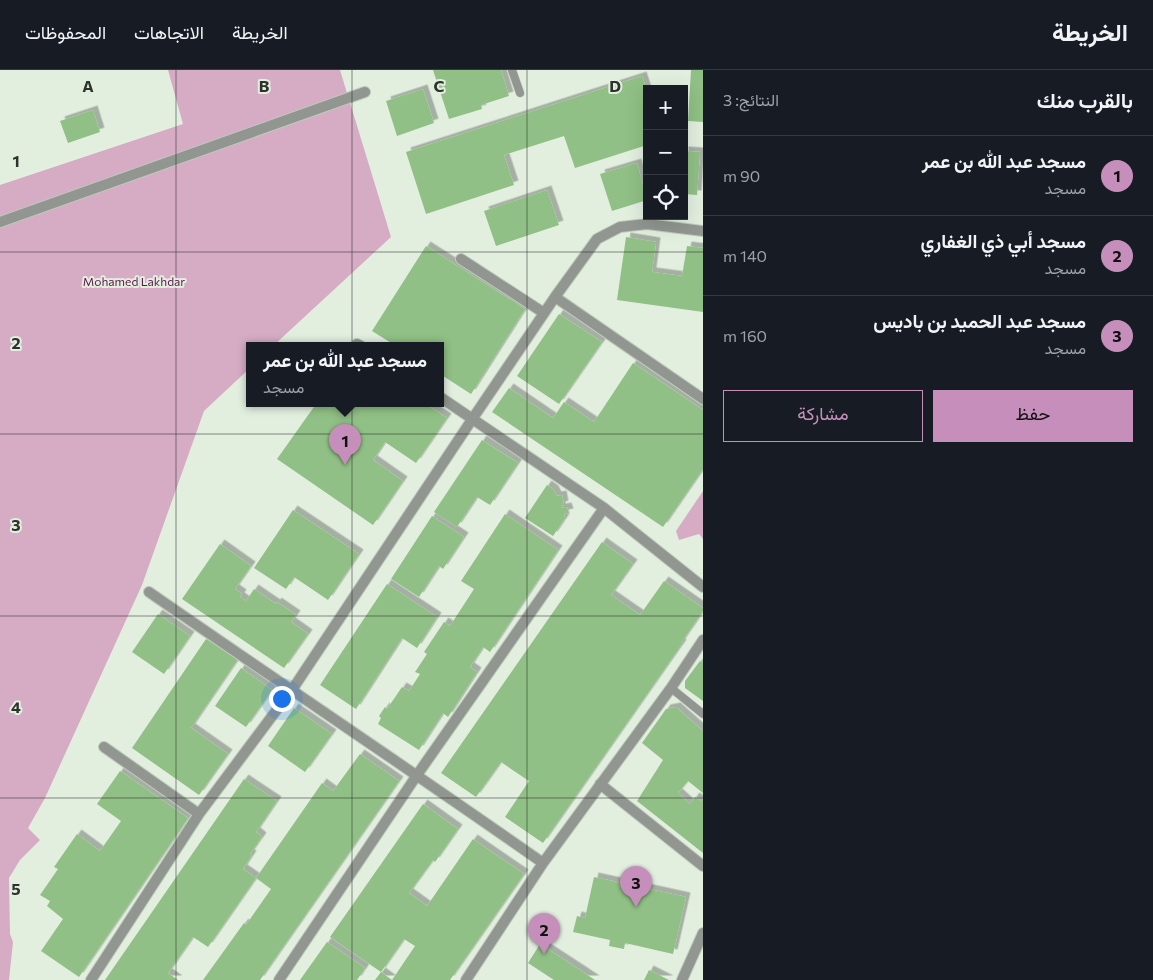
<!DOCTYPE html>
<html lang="ar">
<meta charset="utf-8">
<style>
body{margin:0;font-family:Commissioner,Vazirmatn,sans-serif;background:#20242c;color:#f1f3f6;direction:rtl}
.controls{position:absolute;right:15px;top:15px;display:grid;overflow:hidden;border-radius:0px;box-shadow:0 5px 20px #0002}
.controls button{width:45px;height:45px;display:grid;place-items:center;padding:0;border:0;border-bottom:1px solid #363941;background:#171b24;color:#f1f3f6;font:25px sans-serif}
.you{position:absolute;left:281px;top:628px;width:18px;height:18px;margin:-12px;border:4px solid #fff;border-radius:50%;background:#1a73e8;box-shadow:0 0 0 8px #1a73e833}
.badge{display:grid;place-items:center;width:32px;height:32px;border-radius:50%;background:#c68fbb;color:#111;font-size:16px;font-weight:700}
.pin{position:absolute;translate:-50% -41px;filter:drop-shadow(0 1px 2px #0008)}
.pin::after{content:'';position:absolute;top:26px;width:18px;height:15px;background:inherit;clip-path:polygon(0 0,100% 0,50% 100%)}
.popup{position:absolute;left:246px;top:272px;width:198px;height:65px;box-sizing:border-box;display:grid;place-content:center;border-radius:0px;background:#171b24;filter:drop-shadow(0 1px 4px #0005);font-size:16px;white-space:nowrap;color:#9ea1a6}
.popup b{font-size:19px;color:#f1f3f6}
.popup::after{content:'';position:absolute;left:50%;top:100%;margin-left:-10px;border:10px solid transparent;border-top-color:#171b24}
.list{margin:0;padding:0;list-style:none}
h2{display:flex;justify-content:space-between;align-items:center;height:65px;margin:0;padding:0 20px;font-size:21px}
h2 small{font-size:16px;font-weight:400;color:#9ea1a6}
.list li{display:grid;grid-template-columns:32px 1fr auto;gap:15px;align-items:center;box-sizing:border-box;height:80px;padding:0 20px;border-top:1px solid #363941}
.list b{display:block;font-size:19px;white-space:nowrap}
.list p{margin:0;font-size:16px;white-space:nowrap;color:#9ea1a6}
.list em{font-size:16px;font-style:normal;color:#9ea1a6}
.actions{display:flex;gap:10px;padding:15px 20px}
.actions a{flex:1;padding:11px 0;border:1px solid #c68fbb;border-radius:0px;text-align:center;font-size:18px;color:#c68fbb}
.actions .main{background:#c68fbb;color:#111}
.icon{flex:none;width:28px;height:28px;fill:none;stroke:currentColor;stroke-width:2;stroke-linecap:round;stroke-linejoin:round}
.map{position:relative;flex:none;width:703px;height:910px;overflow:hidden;direction:ltr}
header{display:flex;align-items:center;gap:30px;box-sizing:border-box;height:70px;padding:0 25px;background:#171b24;border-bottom:1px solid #363941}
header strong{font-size:24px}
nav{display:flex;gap:28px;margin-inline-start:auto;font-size:18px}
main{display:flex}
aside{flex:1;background:#171b24}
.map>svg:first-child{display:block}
</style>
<header>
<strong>الخريطة</strong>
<nav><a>الخريطة</a><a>الاتجاهات</a><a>المحفوظات</a></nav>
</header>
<main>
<aside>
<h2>بالقرب منك<small>النتائج: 3</small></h2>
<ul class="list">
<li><span class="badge">1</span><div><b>مسجد عبد الله بن عمر</b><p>مسجد</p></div><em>90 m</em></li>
<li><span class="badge">2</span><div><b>مسجد أبي ذي الغفاري</b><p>مسجد</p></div><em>140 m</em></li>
<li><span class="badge">3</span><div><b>مسجد عبد الحميد بن باديس</b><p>مسجد</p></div><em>160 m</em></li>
</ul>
<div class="actions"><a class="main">حفظ</a><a>مشاركة</a></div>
</aside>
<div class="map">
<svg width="703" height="910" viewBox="0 0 703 910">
<defs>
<filter id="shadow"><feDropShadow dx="4.5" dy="-4.5" stdDeviation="0" flood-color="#0004"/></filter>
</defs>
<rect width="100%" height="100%" fill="#e2efdf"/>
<!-- green -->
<path fill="#d6acc5" d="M168,0H340L391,167L273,276H250V298L204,341L142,515L45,728L28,758L40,770L20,790L9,808L10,864L13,872L9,910H0V115L183,54Z
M703,421V469L699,464L679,470L676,461Z"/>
<!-- building -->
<path fill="#90c085" filter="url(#shadow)" d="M433,0H501L509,26L481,35L482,39L449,49Z
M691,0H703V52L688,51Z
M642,6L647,21V75L575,98L564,66L504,85L514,115L426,144L406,82Z
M423,19L434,53L397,66L386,31Z
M93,40L100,62L68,73L60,51Z
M684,81L700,82L697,125L684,124Z
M637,93L647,130L612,141L600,104Z
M547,120L559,155L496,176L484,141Z
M626,167L656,172L652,202L682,206L687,176L703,178V242L617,230Z
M426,176L525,239L471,324L440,304V276H396L372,261Z
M559,244L602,272L559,334L517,306Z
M633,293L703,340V399L663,457L492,342L509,318L553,348L564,332L594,352Z
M316,334H426L447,348L416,393L385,372L373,390L403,411L373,455L277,389Z
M482,370L518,393L490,435L477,427L457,457L434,442Z
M547,415L554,420L557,426L562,425L564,435L561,436V438L567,437L569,443L564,444L565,448L553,466L525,448Z
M293,440L359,484L328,530L294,507L286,519L254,498Z
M505,444L558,480L490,582L483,577L470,597L477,602L448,647L443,643L419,680L378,654L381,648L379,646L385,637L387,639L402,617L409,621L420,604L415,602L427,584L424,582L444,552L450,556L474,519L461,511Z
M432,446L464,467L443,499L439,496L419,527L391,509Z
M602,472L633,494L611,525L640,545L664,511L703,538V541L681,573L682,574L543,773L505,747L529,711L514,701L501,692L476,727L441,703Z
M220,474L251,496L235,519L242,524L240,527L246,531L254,519L276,534L277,532L296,545L291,552L308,564L284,598L182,529Z
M387,514L437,547L417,578L402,568L356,639L320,615Z
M158,544L190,566L164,604L132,582Z
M206,569L238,589L191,658L228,684L199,725L132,678Z
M700,591L703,593V631L685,618V611Z
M241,598L272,620L246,657L215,636Z
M676,637L703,661V723L688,711L678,723L690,734L695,727L701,731L703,728V783L637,731L663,690L642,673L666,639Z
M294,638L332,664L305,702L268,676Z
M360,684L399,711L260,910H203L244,853L246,855L271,819L256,808L322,713L333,721Z
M120,701L188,748L79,907L41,881L63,849L47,836L50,831L40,825L58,799L54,797L77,764L100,781L121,751L97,734Z
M244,709L277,731L256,762L262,767L250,784L252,785L243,799L256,808L208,877L193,867L168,903L178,910H105Z
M423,734L458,759L435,792L433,790L409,823L427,836L473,769L524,804L450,910H375L381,902L392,910L415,876L404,869L381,902L330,867Z
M594,807L686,827L673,884L625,873L624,879L609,876L610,870L573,862L577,846L585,848Z
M327,872L365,898L357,910H300Z
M540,874L580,900L595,910H554L528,893Z
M649,900L669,910H644Z"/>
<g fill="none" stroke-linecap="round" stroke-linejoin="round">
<defs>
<path id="lane" d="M512,0L520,23
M671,618L703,644"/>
<path id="street" d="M0,152L365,22
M461,189L544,243
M555,227L703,329
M357,274L361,276
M440,327L604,438L703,517
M149,522C280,613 412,701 543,793
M104,677L199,744
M600,714L703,796
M91,910L199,744L296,614L473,348L555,227L597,169L620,157L647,154L703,161
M279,910L417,705L604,438
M466,910L543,793L671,618L703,570
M682,910L703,863"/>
</defs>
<!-- lane casing -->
<use href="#lane" stroke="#bec9bb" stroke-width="9"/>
<!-- street casing -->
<use href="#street" stroke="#bec9bb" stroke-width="12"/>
<!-- lane -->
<use href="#lane" stroke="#919690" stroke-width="8"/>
<!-- street -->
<use href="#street" stroke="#919690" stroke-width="10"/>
</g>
<!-- grid -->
<path fill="none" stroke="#2e322c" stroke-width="1" stroke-opacity="0.55" d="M176,0V910M352,0V910M527,0V910M0,182H703M0,364H703M0,546H703M0,728H703"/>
<g text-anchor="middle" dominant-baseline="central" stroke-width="4" stroke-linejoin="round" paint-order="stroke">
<!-- park labels -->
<g font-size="12" fill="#60134b" stroke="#e2efdf">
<text x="134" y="211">Mohamed Lakhdar</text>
</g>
</g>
<g font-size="16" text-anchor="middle" font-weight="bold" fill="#2e322c" stroke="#e2efdf" stroke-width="4" stroke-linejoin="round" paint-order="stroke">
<text x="88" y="22">A</text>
<text x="264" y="22">B</text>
<text x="439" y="22">C</text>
<text x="615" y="22">D</text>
<text x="16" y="97">1</text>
<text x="16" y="279">2</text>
<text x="16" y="461">3</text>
<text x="16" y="643">4</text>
<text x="16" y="825">5</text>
</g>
</svg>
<div class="controls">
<button>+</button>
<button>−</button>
<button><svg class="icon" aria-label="locate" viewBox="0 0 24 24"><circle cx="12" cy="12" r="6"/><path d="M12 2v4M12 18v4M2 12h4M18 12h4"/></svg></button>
</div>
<div class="you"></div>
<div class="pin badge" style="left:345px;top:395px">1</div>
<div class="popup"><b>مسجد عبد الله بن عمر</b>مسجد</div>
<div class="pin badge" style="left:544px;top:884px">2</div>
<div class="pin badge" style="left:636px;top:837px">3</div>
</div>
</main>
